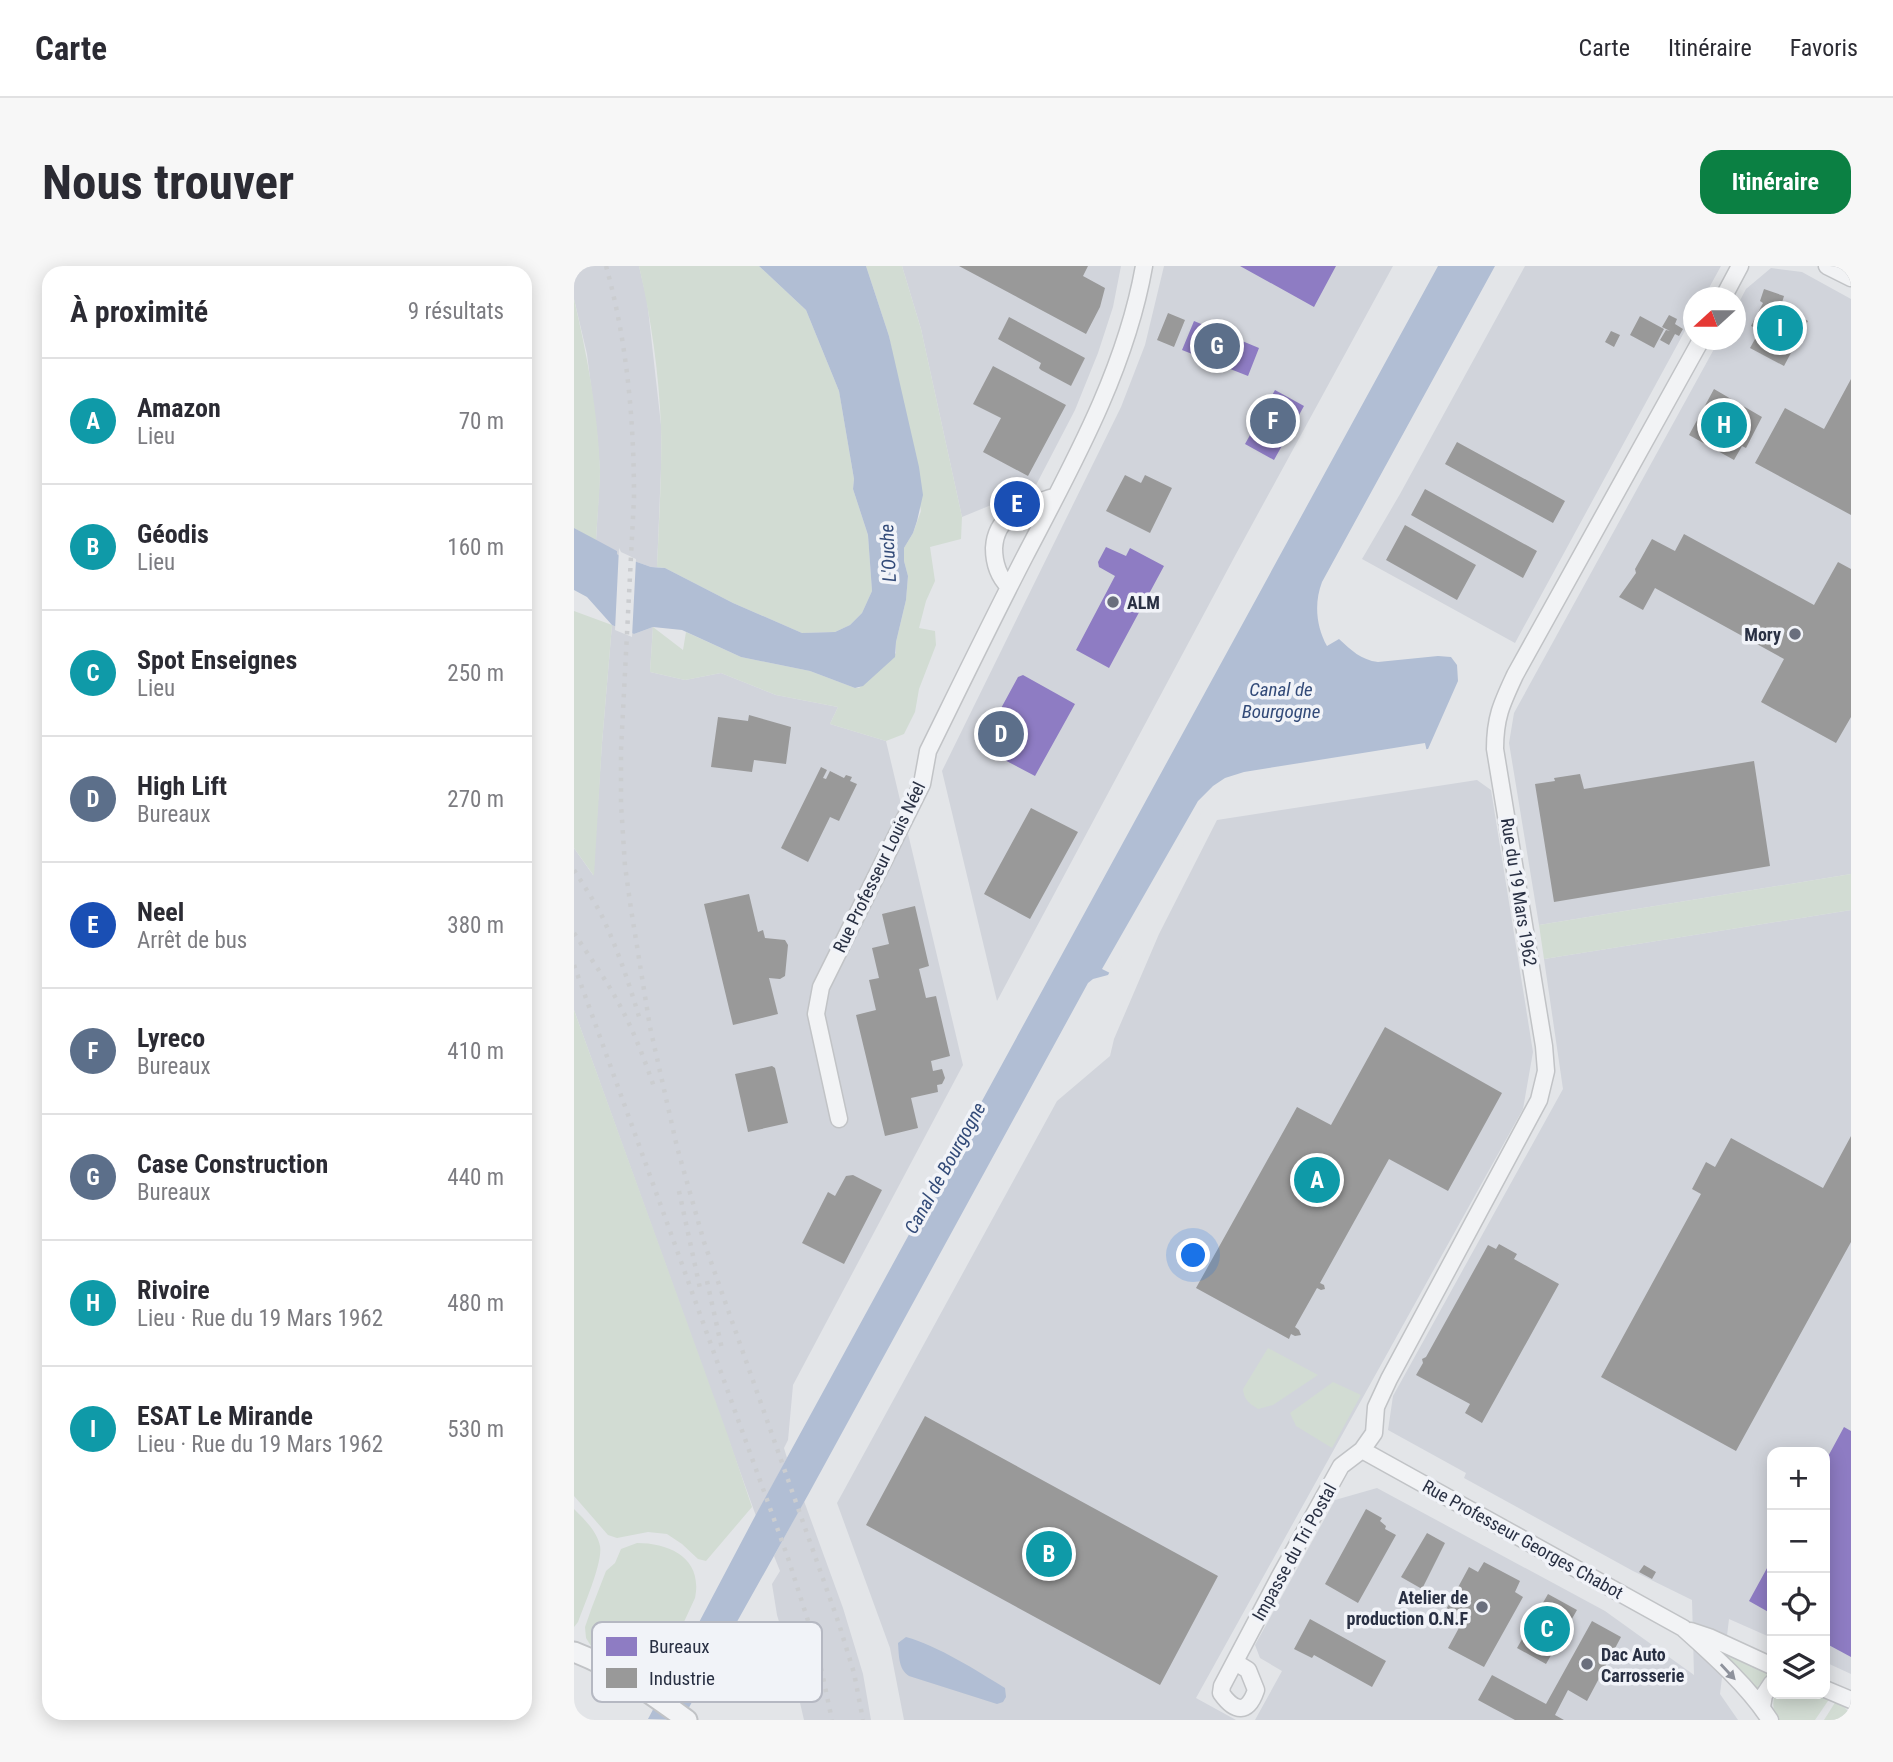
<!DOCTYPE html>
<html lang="fr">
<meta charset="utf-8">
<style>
body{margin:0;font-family:"Roboto Condensed",sans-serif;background:#f7f7f7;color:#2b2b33}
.controls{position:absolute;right:21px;bottom:21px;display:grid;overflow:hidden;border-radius:14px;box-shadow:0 4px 18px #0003}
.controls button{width:63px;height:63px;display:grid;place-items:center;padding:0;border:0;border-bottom:2px solid #e1e1e2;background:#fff;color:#2b2b33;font:35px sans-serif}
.compass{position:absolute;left:1109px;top:21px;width:63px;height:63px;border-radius:50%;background:#fff;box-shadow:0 4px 18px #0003;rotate:249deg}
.you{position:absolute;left:620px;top:990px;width:24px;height:24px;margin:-18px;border:5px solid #fff;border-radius:50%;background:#1a73e8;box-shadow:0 0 0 10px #1a73e833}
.badge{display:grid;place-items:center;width:46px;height:46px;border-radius:50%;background:#0b8043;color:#fff;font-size:23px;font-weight:700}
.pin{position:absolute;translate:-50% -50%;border:4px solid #fff;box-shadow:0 2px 7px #0006}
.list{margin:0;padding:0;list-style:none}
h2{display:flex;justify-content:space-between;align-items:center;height:91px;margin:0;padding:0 28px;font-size:30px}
h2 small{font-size:23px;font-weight:400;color:#7c7c81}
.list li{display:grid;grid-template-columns:46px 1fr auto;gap:21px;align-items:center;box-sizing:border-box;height:126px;padding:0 28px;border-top:2px solid #e1e1e2}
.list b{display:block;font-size:26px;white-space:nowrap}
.list p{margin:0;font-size:23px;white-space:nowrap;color:#7c7c81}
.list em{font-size:23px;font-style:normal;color:#7c7c81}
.icon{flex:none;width:38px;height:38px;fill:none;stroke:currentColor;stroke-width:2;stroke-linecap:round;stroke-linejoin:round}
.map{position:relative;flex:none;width:1277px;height:1454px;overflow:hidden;border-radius:21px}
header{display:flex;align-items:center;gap:42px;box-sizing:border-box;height:98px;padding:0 35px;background:#fff;border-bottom:2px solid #e1e1e2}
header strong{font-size:33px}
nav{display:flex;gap:38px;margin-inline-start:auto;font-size:24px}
.intro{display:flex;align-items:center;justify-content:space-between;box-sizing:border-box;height:168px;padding:0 42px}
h1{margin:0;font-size:49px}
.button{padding:18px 32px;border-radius:21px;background:#0b8043;color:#fff;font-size:24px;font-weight:700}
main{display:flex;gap:42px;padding:0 42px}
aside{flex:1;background:#fff;border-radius:21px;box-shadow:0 4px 18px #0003}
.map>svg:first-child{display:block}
</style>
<header>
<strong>Carte</strong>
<nav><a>Carte</a><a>Itinéraire</a><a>Favoris</a></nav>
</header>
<div class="intro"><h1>Nous trouver</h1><a class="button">Itinéraire</a></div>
<main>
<aside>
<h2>À proximité<small>9 résultats</small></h2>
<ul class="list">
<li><span class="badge" style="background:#0f9aa8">A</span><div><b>Amazon</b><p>Lieu</p></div><em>70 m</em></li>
<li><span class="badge" style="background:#0f9aa8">B</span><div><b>Géodis</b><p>Lieu</p></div><em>160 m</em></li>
<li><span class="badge" style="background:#0f9aa8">C</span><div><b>Spot Enseignes</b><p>Lieu</p></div><em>250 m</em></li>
<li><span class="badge" style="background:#5c6f8a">D</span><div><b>High Lift</b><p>Bureaux</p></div><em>270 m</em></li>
<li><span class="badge" style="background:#1a4fb4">E</span><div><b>Neel</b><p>Arrêt de bus</p></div><em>380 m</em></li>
<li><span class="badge" style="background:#5c6f8a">F</span><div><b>Lyreco</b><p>Bureaux</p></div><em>410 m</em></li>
<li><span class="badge" style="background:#5c6f8a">G</span><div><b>Case Construction</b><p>Bureaux</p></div><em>440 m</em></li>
<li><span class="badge" style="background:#0f9aa8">H</span><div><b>Rivoire</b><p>Lieu · Rue du 19 Mars 1962</p></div><em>480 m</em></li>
<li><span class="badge" style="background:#0f9aa8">I</span><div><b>ESAT Le Mirande</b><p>Lieu · Rue du 19 Mars 1962</p></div><em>530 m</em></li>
</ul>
</aside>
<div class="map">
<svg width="1277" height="1454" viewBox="0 0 1277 1454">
<rect width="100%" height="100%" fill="#e3e5e8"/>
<!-- built -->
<path fill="#d1d4db" d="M0,0H65L73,34L87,159V203L83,301H77L46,290L43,288V285L22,275L26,206L23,168L13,88L0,33Z
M328,0H547L539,41L524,87L501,144L461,221L388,251L347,63Z
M590,0H819L662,288L423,735L368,505L547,141L571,79Z
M951,0H1147L1130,31L1120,32L1119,50L941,377L788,293L826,228Z
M1197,2L1228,6L1277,33V608L965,659L935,477L940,447L1145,74H1162V42L1172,23Z
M38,359L60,368L79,361L76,406L111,414L147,407L202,429L264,441L256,458L312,475L389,799L219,1119L214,1174L210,1182L213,1192L182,1250L0,744V582L19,609L28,477Z
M903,514L917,524L959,786L949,843L622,1432L662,1454H330L316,1382L263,1237L483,835L536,790L540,773L585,668L643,554Z
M1277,644V1408L1251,1396V1186H1198V1372L1155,1353L1146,1428L1164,1454H681L708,1405L686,1392L681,1379L761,1234L803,1222L1031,1345L1120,1409L1118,1334L1059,1305L890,1212L892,1207L814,1164L819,1130L989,823L970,693Z
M230,1235L269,1342L289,1408L297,1454H230L215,1389L203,1349L198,1318L206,1305L200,1290Z"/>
<!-- green -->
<path fill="#d2dcd3" d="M65,0H185L232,44L265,125L280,213L279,223L294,269L298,325L288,347L276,359L261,366L228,367L159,337L91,302L83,301C85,255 88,208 87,161C85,107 77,52 65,0Z
M292,0H328L347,63L388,251L387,273L356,281L361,315L352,335L345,362L361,365L362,379L345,423L341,446L330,468L312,475L256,458L264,441L202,429L147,407L111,414L76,406L79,361L109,384L112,366L167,391L236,405L281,422H285L322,387V376L332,334L334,310L330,295V282L339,267L347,245L315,70Z
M0,33C13,89 24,146 26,204C26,228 23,251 22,275L0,262Z
M0,345L38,359L28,477L20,610L0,582Z
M1277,608V644L970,693L965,659Z
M0,744L153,1167L178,1241L132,1295L124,1293L108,1278L93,1268L74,1266L43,1272L34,1269L0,1230Z
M694,1082L744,1109L699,1139L684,1143C675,1137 670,1134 669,1123Z
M759,1116L787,1129L758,1182L722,1160L716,1147Z
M0,1243C10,1253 23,1265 26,1280C29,1296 10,1339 4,1356L0,1361Z
M63,1277C97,1277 129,1293 121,1332L80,1421L58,1404L26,1388L17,1380L12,1372L11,1361L18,1341L32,1305L41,1297L47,1283Z
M1143,1382L1197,1407L1185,1419L1183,1426L1142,1384Z
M1201,1428H1249L1256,1432L1241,1454H1204C1199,1445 1198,1438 1201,1428Z
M1262,1435C1269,1440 1277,1445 1277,1454H1250Z"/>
<!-- water -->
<path fill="#b1bed4" d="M185,0H292L315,70L345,201L349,229L343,255L339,267L330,282V295L334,310L332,334L322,376L321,391L289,420L281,422L236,405L167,391L108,364L79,361L60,368L38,359L13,331L0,324V262L43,285V288L46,290L77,301L91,302L159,337L228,367L261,366L276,359L288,347L298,325L294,269L279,223L280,213L265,125L232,44Z
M864,0H921L748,316C740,337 742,360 753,380L765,373C777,384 787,394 804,396L864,390L877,391L883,399L884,415L854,483L671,511L654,517L628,538L534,709L519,713L514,717L234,1229L108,1454L74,1453L179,1254Z
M332,1371C364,1380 402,1404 431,1422L432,1431L429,1436L423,1438L335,1410C324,1403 325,1388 324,1377Z"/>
<!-- pier -->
<path fill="#e3e5e8" d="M45,282L47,286L62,293L58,371L41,364Z
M851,477L853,486L672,515L656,520L644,527L631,540L538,708L528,703L624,535L639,520L651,512L670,506Z"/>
<!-- offices -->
<path fill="#8e7cc3" d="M666,0H762L740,41Z
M620,55L685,82L674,110L608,84Z
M701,124L730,140L700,194L671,178Z
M532,281L552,290L556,282L590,300L535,402L502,384L541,310L525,301L524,296Z
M449,409L501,438L461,510L406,481L444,411Z
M1270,1161L1277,1165V1391L1251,1377V1196Z
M1198,1293V1348L1175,1335Z"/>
<!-- industry -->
<path fill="#999" d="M385,0H514L509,10L531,22L526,41L512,68Z
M1190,23L1210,30L1207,40L1234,55L1210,100L1176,82L1186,64L1177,60L1189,37L1186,35Z
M594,47L611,54L600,81L583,74Z
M1095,49L1103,53L1101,58L1109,63L1105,70L1101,68L1095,79L1086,74L1092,64L1096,65L1088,61Z
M1066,50L1090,63L1080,82L1056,69Z
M435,51L511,92L497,120L467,104L465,102L467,97L424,73Z
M1037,65L1046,69L1040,81L1031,76Z
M419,100L492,139L454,210L409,186L427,152L399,138Z
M1277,113V249L1181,197L1211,142L1250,163Z
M1140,123L1188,151L1172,182L1168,180L1160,194L1115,169Z
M883,176L991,235L979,257L871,198Z
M551,209L567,217L571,209L598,222L576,267L532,245Z
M851,223L963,285L949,312L837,249Z
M831,259L902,299L883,334L812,294Z
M1110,268L1240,339L1264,296L1277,303V451L1262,477L1187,436L1210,393L1081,322L1069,344L1045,331L1062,307L1061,303L1078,273L1101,285Z
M175,449L217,461L212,498L180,494L178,506L137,501L144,451L174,455Z
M1180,495L1196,600L980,636L961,518L981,515L980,512L1006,508L1010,523Z
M247,501L253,504L249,512L252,513L256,505L270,512L272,509L278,511L276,515L283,518L265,555L256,551L234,596L207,582Z
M457,542L504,566L456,653L410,628Z
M175,628L184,666L189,664L191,672L211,674L214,679L211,710L206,713L195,712L204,748L159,759L130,638Z
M341,640L355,700L345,703L352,732L362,730L376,790L357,795L359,805L368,803L371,812L368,818L363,819L364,826L337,832L344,862L311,870L282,749L302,744L295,714L305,712L298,682L315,678L308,648Z
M811,761L928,827L874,925L815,893L746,1017L750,1019L751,1023L747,1024L743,1022L721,1061L725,1064L727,1069L721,1070L717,1068L715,1073L622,1022L723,841L757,859Z
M198,800L201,802L214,857L174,866L161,808Z
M1277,870V976L1162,1185L1027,1111L1127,928L1118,923L1132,896L1141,901L1157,872L1249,922Z
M279,909L308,924L270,998L228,977L254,926L261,930L272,910Z
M925,978L943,988L940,993L985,1018L908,1157L891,1147L896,1138L842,1109L849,1097L848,1093L852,1091L914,979L922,983Z
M351,1150L644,1310L586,1419L292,1259Z
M792,1243L808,1252L806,1255L812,1260L811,1263L822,1269L784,1337L751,1318Z
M853,1267L871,1277L848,1323L827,1311Z
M910,1296L946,1315L941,1326L949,1331L910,1401L874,1382L886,1360L868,1351L895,1301L904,1306Z
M1070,1299L1082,1306L1078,1313L1065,1306Z
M974,1328L1003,1344L972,1398L943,1382Z
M736,1353L812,1395L798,1421L740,1389L738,1392L720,1383Z
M1018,1355L1047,1371L1013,1435L994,1424L981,1449L990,1454H941L904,1434L918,1409L972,1438Z"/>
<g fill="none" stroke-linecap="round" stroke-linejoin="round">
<defs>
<path id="minor" d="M1253,0L1277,12
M1149,32L1166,0
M435,321C424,310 420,298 420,282C422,246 454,240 482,230
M265,853L242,748L247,721L348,518L354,485C386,420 418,354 451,290C499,198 552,103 570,0
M788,1184L1109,1362C1138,1388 1175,1421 1196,1454
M1117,1365L1135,1371L1198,1400
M661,1396L674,1404L682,1424C674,1448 661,1447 647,1427L648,1420L706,1310L767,1200L788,1184L800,1167L802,1141L815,1113L965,834L972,805L970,780L921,483C921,451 928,437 941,409L1127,74
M1251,1423L1277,1434
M1188,1441L1190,1429L1198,1417"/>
<path id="tertiary" d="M0,1386C42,1402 77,1428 113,1454"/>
</defs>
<!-- minor casing -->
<use href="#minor" stroke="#c1c3c6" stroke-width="19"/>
<!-- tertiary casing -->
<use href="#tertiary" stroke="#c1c3c6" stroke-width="23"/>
<!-- minor -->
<use href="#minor" stroke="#f2f3f5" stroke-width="16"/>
<!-- tertiary -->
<use href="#tertiary" stroke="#f2f3f5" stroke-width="19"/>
<!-- rail -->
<path stroke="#cbcdd0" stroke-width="4.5" stroke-dasharray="3.5 7" stroke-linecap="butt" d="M32,0C53,75 60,154 60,232L47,484V538L51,600L57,643L76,761L103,881L130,976L265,1358L280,1407L289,1454
M0,604C9,618 18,632 26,646C43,681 55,717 66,754
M0,667C15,690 31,712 44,736C59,763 70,792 80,821
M0,699L214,1292L243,1383L258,1454
M105,925L127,1027
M133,1015L148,1083"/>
</g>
<!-- one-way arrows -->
<defs><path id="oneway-solid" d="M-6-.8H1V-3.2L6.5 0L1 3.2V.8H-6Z" transform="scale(1.75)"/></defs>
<use fill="#8e929c" href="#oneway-solid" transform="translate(1154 1406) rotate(47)"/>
<!-- markers -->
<g fill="#6a6f7d" stroke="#f1f3f8" stroke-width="2.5">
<circle cx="539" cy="336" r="7"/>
<circle cx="1221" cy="368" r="7"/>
<circle cx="908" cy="1341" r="7"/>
<circle cx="1013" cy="1398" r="7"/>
</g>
<g text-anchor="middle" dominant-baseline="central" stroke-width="7" stroke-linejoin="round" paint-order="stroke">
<!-- poi labels -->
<g font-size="18" font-weight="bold" fill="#293043" stroke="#f1f3f8" text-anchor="start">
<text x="553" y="336">ALM</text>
<text x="1207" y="368" text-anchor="end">Mory</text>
<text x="894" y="1331" text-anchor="end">Atelier de<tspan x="894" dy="21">production O.N.F</tspan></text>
<text x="1027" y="1388">Dac Auto<tspan x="1027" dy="21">Carrosserie</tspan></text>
</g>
<!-- street labels -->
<g font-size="18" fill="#293043" stroke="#f1f3f8">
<text transform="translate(305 601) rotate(-64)">Rue Professeur Louis Néel</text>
<text transform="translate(945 626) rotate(81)">Rue du 19 Mars 1962</text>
<text transform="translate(949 1273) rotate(29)">Rue Professeur Georges Chabot</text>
<text transform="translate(720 1286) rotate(-61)">Impasse du Tri Postal</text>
</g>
<!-- water labels -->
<g font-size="19" font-style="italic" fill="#324a78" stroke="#f1f3f8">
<text transform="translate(314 287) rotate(-93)">L'Ouche</text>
<text x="707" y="423">Canal de<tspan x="707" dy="22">Bourgogne</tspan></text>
<text transform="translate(371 902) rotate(-61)">Canal de Bourgogne</text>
</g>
</g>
<!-- legend -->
<rect x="18" y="1356" width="230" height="80" rx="10" fill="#f1f3f8" stroke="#b5b8c2" stroke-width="2"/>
<rect x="32" y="1371" width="31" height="19" fill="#8e7cc3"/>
<rect x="32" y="1402" width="31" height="20" fill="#999"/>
<g font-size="19" fill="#293043">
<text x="75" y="1387">Bureaux</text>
<text x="75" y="1419">Industrie</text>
</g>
</svg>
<div class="controls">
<button>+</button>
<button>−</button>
<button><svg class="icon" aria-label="locate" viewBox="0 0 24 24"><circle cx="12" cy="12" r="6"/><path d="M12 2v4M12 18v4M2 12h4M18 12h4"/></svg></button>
<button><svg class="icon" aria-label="layers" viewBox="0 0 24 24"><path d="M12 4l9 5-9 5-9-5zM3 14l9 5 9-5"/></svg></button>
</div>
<svg class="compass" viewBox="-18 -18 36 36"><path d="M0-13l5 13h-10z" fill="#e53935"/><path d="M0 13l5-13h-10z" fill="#7c7c81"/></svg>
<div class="you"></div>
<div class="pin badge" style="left:743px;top:914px;background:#0f9aa8">A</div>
<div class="pin badge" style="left:475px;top:1288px;background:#0f9aa8">B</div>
<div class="pin badge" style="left:973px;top:1363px;background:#0f9aa8">C</div>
<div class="pin badge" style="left:427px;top:468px;background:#5c6f8a">D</div>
<div class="pin badge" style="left:443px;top:238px;background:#1a4fb4">E</div>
<div class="pin badge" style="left:699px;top:155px;background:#5c6f8a">F</div>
<div class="pin badge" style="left:643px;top:80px;background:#5c6f8a">G</div>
<div class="pin badge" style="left:1150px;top:159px;background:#0f9aa8">H</div>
<div class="pin badge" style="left:1206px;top:62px;background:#0f9aa8">I</div>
</div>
</main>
